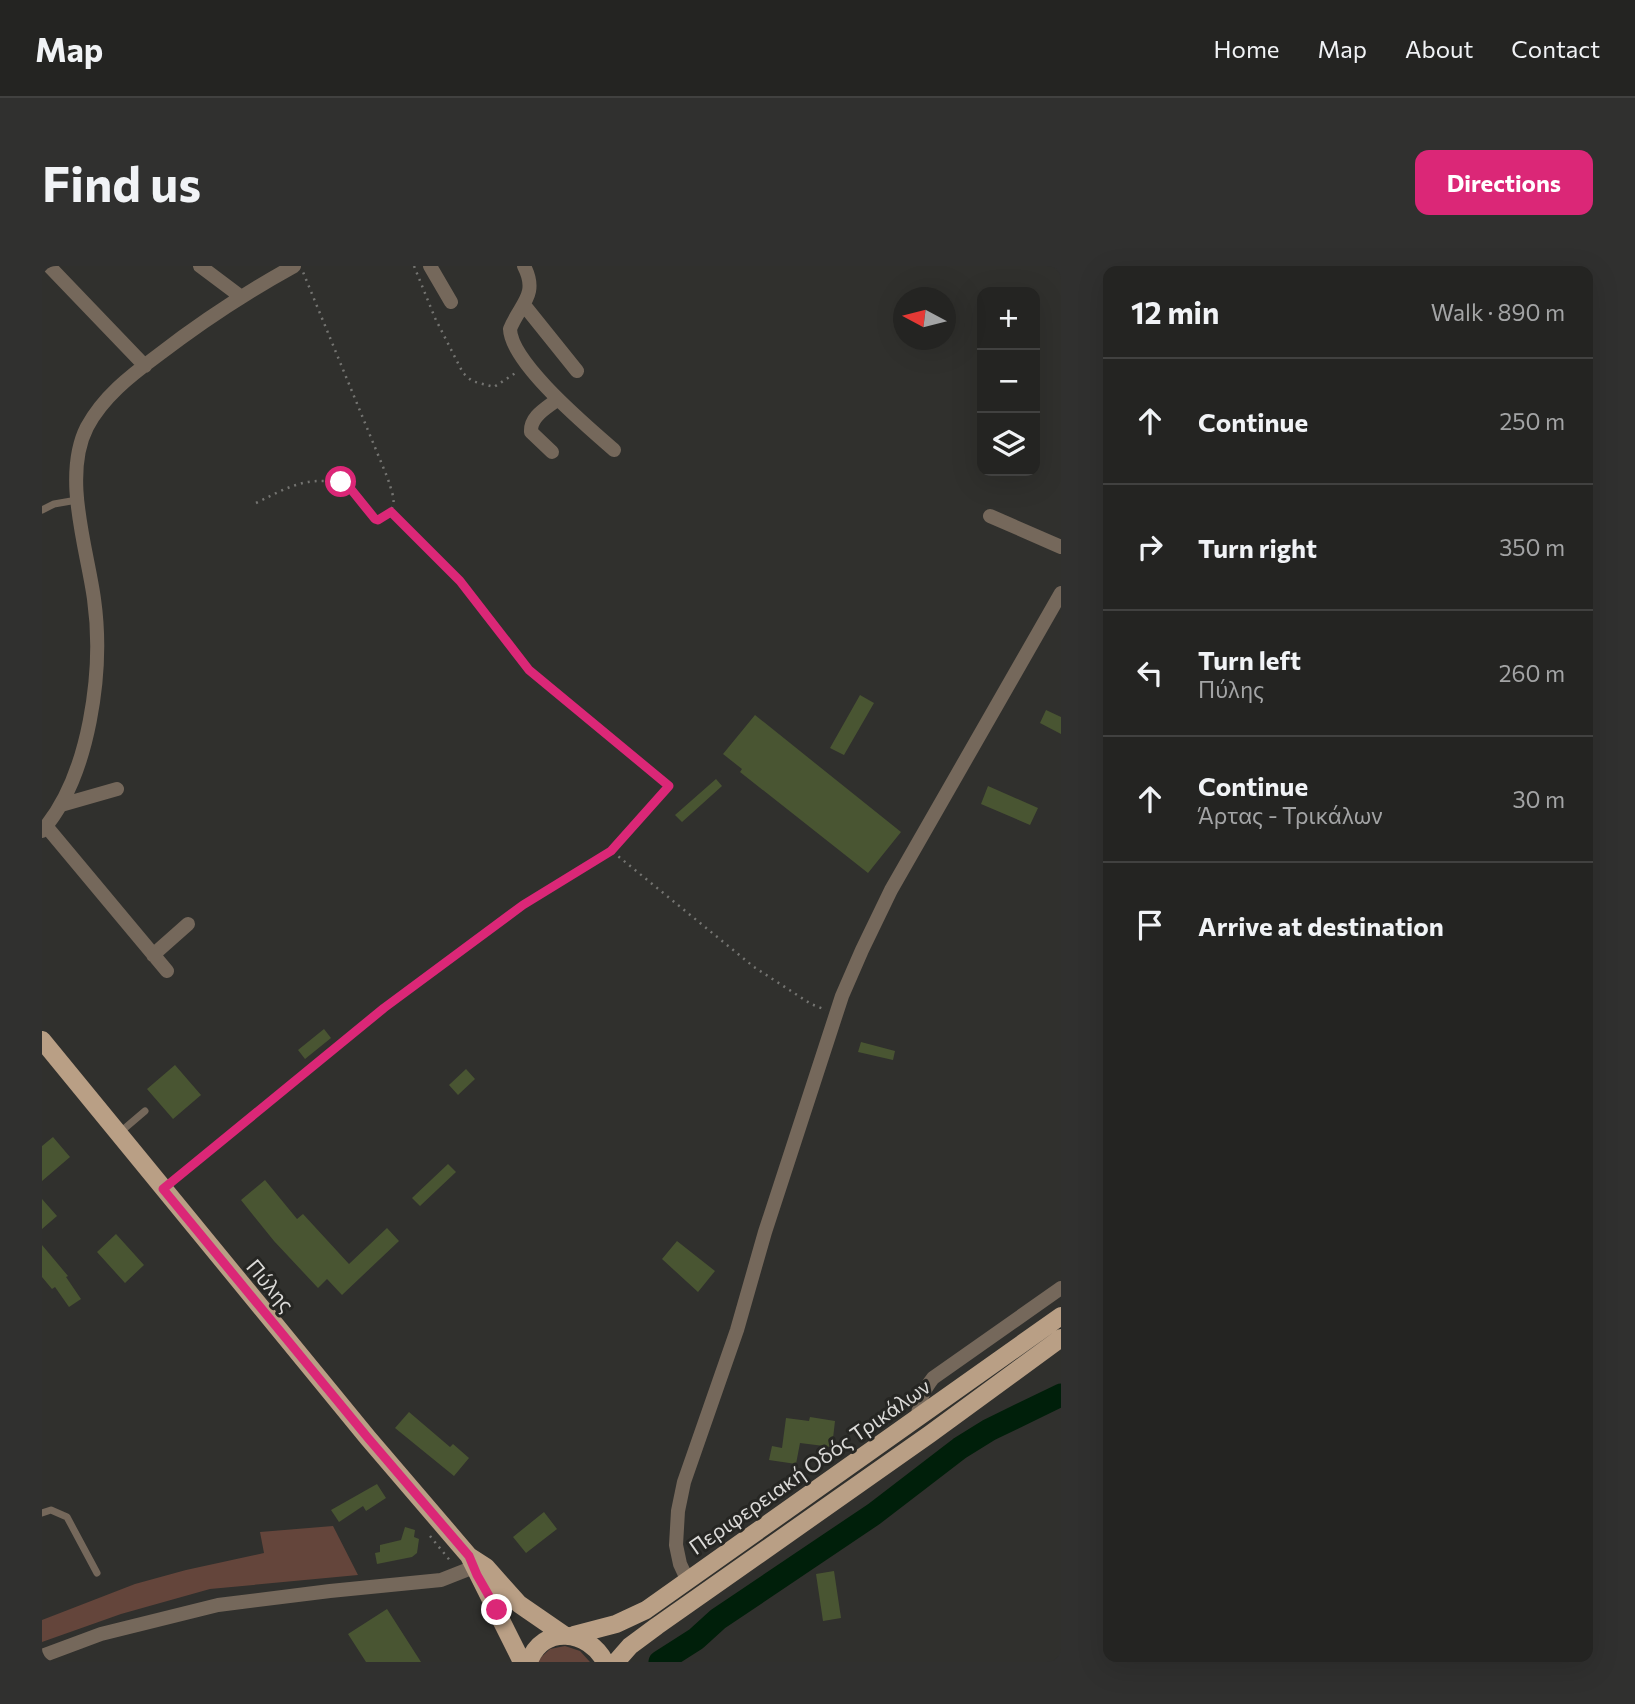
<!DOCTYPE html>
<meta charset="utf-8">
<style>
body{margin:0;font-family:Commissioner,sans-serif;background:#30302f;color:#f1f3f6}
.controls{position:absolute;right:21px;top:21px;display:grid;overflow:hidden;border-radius:14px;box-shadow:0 7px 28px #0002}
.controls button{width:63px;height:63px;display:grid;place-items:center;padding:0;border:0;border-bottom:2px solid #414140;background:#242422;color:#f1f3f6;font:35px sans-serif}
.compass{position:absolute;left:851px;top:21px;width:63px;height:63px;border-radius:50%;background:#242422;box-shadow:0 7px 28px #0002;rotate:277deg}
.stop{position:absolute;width:21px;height:21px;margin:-16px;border:5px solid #db2777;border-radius:50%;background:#fff}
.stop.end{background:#db2777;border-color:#fff;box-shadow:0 2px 7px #0008}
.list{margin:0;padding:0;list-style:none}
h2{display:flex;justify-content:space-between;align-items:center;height:91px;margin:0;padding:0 28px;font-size:30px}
h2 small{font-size:23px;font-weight:400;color:#a3a4a5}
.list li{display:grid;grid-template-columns:46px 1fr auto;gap:21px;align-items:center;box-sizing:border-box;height:126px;padding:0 28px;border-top:2px solid #414140}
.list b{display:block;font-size:26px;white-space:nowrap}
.list p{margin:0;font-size:23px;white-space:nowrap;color:#a3a4a5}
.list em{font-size:23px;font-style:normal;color:#a3a4a5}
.icon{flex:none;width:38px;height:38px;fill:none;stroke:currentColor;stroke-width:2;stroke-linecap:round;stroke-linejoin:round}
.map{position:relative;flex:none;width:1019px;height:1396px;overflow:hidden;border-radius:14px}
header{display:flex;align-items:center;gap:42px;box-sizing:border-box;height:98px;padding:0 35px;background:#242422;border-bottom:2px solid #414140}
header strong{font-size:33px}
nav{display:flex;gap:38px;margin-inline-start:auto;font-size:24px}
.intro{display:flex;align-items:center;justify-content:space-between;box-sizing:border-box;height:168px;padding:0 42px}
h1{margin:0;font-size:49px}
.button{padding:18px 32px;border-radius:14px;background:#db2777;color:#fff;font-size:24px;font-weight:700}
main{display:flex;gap:42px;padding:0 42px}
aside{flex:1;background:#242422;border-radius:14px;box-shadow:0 7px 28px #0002}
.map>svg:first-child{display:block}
</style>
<header>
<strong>Map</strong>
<nav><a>Home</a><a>Map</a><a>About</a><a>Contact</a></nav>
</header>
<div class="intro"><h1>Find us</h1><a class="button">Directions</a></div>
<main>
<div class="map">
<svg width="1019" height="1396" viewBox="0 0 1019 1396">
<rect width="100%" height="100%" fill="#30302d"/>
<!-- green -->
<path fill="#64453b" d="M291,1260L316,1309L168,1323L79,1348L0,1376V1354L93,1318L144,1304L222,1287L218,1266Z
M523,1380L538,1385L548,1396H494L508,1383Z"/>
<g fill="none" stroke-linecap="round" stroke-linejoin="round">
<!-- river -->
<path stroke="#001f0a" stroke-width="23" d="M618,1396L654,1373L676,1353L832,1248L918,1182L947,1164L1019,1129"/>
</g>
<!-- building -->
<path fill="#495532" d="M818,429L832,437L802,489L788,482Z
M1004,444L1019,451V468L998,457Z
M713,449L859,566L826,607L698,506L700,503L681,488Z
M674,513L680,520L640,556L633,549Z
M946,520L996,542L988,559L939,538Z
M282,763L289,772L263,793L256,784Z
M819,776L853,785L851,794L816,786Z
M133,799L159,829L131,853L105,823Z
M424,803L433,813L416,829L407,819Z
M11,871L28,891L0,915V880Z
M406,898L414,906L378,940L370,932Z
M223,914L255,953L261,948L307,998L345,962L357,975L300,1029L285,1013L276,1022L232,975L199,934Z
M0,933L15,950L0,963Z
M74,968L102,999L83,1017L55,986Z
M635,975L673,1005L656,1026L620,993Z
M0,979L26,1010L24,1011L39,1033L27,1041L13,1021L10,1023L0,1011Z
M367,1146L408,1181L411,1178L427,1192L412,1210L353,1162Z
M768,1151L793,1155L790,1181L758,1177L754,1198L727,1194L730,1180L740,1182L744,1152L767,1155Z
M335,1218L344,1232L324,1245L321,1240L297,1256L289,1244Z
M502,1246L515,1263L484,1287L471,1271Z
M363,1261L373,1264L372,1271L377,1273L375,1287L370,1291L335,1298L333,1287L338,1286V1279L359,1274Z
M792,1305L799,1352L781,1355L774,1308Z
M345,1343L379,1396H324L306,1368Z"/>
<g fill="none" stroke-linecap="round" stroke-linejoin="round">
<!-- path -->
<path stroke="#747471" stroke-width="2.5" stroke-dasharray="2 5" stroke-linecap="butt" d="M372,0L393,52L421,107L430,115L452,121L475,106
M214,237C237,226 256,214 282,215C290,216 297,215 304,218L328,249L336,254C358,241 352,234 346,213L261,6
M571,586L712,701L769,738L784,744
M134,914L162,887L342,742L481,639L569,585L627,520L487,404L418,315L350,246
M388,1270L410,1297"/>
<!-- lane -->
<path stroke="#75685b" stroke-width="7" d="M0,244L12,238L35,234
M76,868L103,845
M0,1247L9,1244L25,1251L55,1307"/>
<!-- street -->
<path stroke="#75685b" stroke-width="14" d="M7,0L103,100
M158,0L198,30
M388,0L409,36
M482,0C497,29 478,38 468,63C469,97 546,161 572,184
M482,39L535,105
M510,186L489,166C488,150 505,142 516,133
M948,250L1019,281
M19,539L75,523
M4,560L125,705
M0,565C48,510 62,404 52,333C45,282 20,210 45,161C61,131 88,110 115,90C159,56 203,27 252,0
M111,689L146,658
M876,1151C877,1134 881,1125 891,1112L1019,1022
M645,1313L638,1298L634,1279L636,1245L642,1216L695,1064L723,966L800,730L820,684L849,624L1019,327
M0,1390L59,1368L176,1339L288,1325L399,1314L432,1301"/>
<!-- primary -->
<path stroke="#b99f85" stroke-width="18" d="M0,774L326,1172L427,1290L444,1301L477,1338L522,1369
M427,1290L480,1396
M532,1369L574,1358L604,1344L1019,1050
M487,1396C500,1358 547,1364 563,1396
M574,1396L588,1380L615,1360L888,1168L1019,1072"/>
</g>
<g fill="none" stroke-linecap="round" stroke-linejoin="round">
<!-- route -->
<path stroke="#db2777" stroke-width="9" d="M299,216L308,222L333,253L336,254L349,246L418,315L487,404L627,520L569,585L481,639L342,742L121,923L326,1172L427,1290L435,1309L455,1344"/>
</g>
<g text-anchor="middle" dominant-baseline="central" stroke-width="6" stroke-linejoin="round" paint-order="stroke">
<!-- street labels -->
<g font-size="21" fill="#dbdad8" stroke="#262623">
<text transform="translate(229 1019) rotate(50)">Πύλης</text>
<text transform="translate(767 1200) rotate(-35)">Περιφερειακή Οδός Τρικάλων</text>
</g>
</g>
</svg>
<div class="controls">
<button>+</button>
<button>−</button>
<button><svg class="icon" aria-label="layers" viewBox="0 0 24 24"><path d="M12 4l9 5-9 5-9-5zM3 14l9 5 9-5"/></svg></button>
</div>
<svg class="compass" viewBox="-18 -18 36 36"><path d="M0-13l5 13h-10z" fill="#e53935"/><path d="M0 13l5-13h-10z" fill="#a3a4a5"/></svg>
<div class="stop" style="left:299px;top:216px"></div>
<div class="stop end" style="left:455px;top:1344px"></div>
</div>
<aside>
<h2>12 min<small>Walk · 890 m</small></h2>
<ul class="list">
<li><svg class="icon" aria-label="ahead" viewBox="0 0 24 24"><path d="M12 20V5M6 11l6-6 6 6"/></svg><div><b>Continue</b></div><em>250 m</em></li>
<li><svg class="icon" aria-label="right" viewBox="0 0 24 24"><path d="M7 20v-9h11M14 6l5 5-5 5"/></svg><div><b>Turn right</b></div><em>350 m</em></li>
<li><svg class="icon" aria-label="left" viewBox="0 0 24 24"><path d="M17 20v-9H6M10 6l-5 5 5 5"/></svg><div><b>Turn left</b><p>Πύλης</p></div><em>260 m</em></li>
<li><svg class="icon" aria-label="ahead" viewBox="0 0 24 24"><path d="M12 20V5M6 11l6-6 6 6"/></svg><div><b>Continue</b><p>Άρτας - Τρικάλων</p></div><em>30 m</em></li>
<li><svg class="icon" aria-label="arrive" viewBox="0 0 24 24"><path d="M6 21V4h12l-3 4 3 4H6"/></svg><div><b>Arrive at destination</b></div></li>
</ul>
</aside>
</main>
